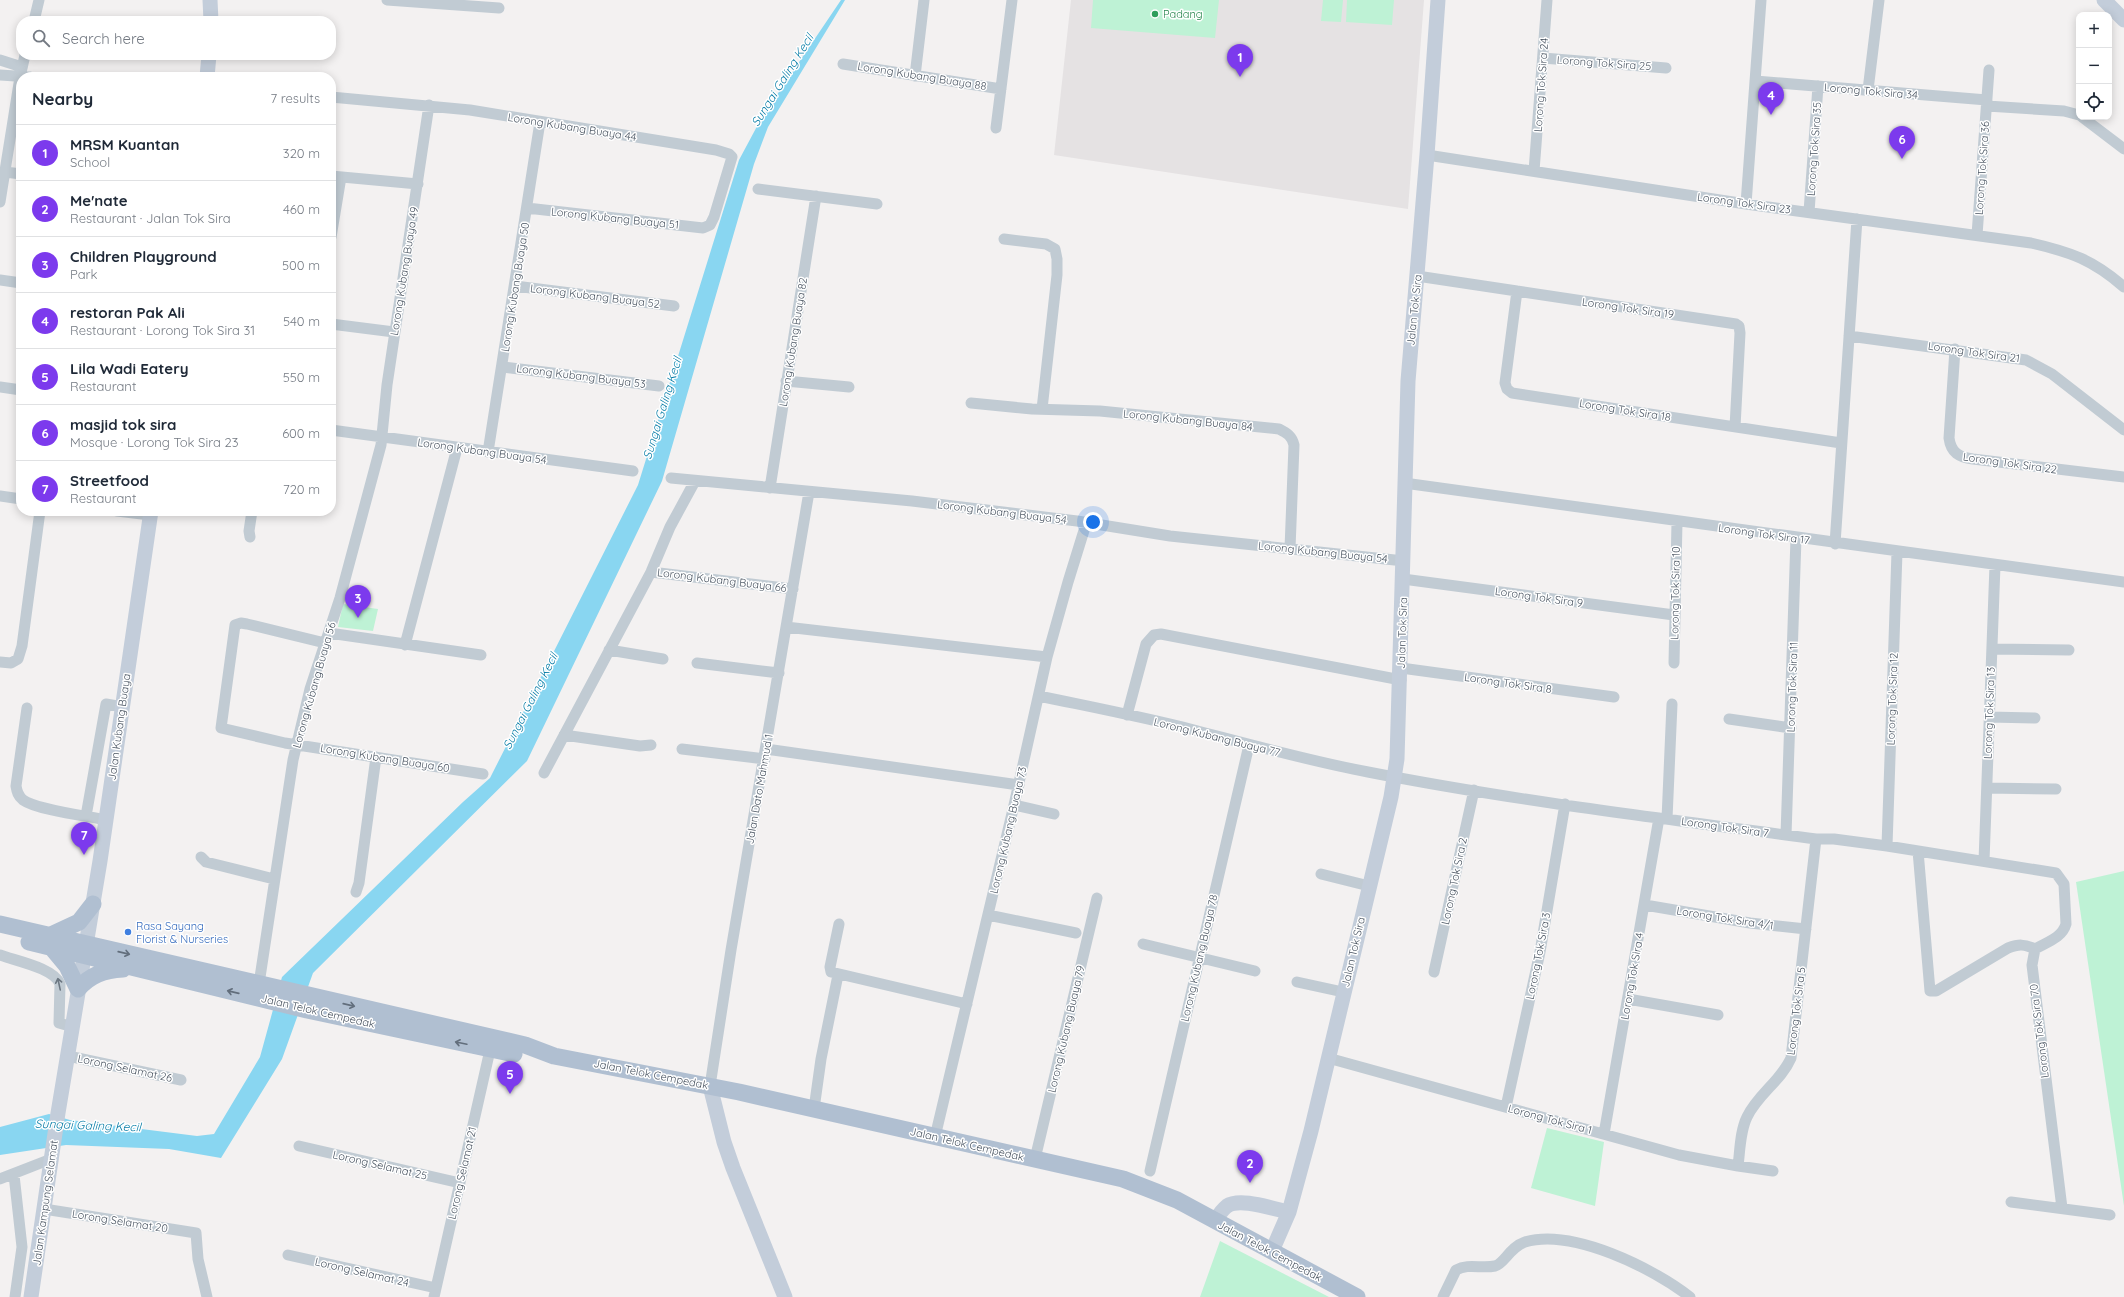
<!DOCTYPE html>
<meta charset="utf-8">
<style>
body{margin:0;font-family:Quicksand,sans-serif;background:#f2f2f3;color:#1f2937}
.controls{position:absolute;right:12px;top:12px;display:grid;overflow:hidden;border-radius:8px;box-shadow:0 2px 10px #0003}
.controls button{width:36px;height:36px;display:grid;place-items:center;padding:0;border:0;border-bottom:1px solid #e0e1e3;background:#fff;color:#1f2937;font:20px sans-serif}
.you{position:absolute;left:1093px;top:522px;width:14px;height:14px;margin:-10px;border:3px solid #fff;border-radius:50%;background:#1a73e8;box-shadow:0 0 0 6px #1a73e833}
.badge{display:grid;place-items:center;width:26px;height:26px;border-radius:50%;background:#7c3aed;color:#fff;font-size:13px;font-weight:700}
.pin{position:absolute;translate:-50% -33px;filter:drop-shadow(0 1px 2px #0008)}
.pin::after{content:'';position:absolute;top:21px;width:14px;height:12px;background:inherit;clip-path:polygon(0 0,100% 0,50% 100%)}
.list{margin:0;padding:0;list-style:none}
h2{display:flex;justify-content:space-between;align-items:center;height:52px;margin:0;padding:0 16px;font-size:17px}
h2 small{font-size:13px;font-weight:400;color:#747a83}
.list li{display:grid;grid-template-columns:26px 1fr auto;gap:12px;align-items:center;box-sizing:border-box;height:56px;padding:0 16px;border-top:1px solid #e0e1e3}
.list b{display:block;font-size:15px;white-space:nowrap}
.list p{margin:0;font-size:13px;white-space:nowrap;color:#747a83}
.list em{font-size:13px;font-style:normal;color:#747a83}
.icon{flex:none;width:22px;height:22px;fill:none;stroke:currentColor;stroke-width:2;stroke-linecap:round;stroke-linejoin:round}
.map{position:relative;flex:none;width:2124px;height:1297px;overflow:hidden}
.search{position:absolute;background:#fff;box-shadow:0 2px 10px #0003;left:16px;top:16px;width:320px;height:44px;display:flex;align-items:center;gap:10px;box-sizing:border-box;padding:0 14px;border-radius:16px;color:#747a83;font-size:15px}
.panel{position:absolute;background:#fff;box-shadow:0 2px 10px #0003;left:16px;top:72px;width:320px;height:444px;border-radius:16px}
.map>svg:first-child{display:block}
</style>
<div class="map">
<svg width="2124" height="1297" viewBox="0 0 2124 1297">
<rect width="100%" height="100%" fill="#f3f1f1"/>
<!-- education -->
<path fill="#e5e2e3" d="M1071,0H1424L1408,209L1054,155Z"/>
<!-- green -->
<path fill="#bef2d5" d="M1093,0H1219L1215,38L1091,28Z
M1323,0H1343L1341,22L1321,21Z
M1347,0H1394L1392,25L1346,22Z
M343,604L378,609L373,631L338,627Z
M2124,871V1206L2076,882Z
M1547,1128L1604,1142L1595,1206L1531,1188Z
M1220,1241L1329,1297H1200Z"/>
<!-- water -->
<path fill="#89d6f1" d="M841,0H845L768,127L754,164L662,481L527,761L313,973L282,1059L221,1158L169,1149L66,1145L0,1155V1127L49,1114L70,1120L197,1136L214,1134L260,1057L282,977L463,802L490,778L638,485L739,160L762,117Z"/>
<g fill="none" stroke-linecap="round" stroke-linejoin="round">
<!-- street -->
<path stroke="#c1cbd3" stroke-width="11" d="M387,0L499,8
M34,21L39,0
M1543,58L1666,68
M0,60L22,67
M843,64L1001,89
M0,75L30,77
M915,76L924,0
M1755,81L1987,100
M1868,90L1879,0
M331,97L470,110L716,150L729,154L732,157L714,217L710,225L703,228L527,208
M1987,106L2064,111L2079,115
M2082,117L2124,149
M996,128L1012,0
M1427,155L1746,204L2031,243C2071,252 2093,260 2124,287
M1534,171L1547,0
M5,172L21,174
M331,176L418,184
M758,189L877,204
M0,202L20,77L25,55
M1746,204L1761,0
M1809,212L1818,86
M1977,235L1989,70
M331,237L341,177
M1004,239L1046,244L1055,249L1057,259V275L1042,409
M1417,276L1736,324L1739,326L1740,333L1735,427
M0,280L21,283
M515,286L674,306
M1517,291L1505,383L1507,389L1512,393L1841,443
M331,324L394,332
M1849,336L2026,360L2052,374L2124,430
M1955,349L1949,438C1951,453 1959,457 1973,459L2124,477
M503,367L659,386
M786,381L849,387
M0,387L21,390
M971,403L1032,409L1100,411L1279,429C1287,433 1292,436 1294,445L1290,549
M331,430L633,471
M488,452L540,122
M671,478L912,501L1077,521L1170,536L1404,561
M1404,483L2124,582
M770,488L816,196
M0,496L21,499
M117,511L150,515
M250,537L249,531L252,511
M1835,544L1857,219
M651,572L793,589
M1403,579L1674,615
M786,627L1047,657
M329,633L481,655
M325,643L247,624L241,623L235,625L221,728L285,743L483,774
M405,645L457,448
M1992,649L2069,650
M609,650L663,659
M0,662L11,663L18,659L22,646L40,511
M697,663L779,673
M1674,663L1677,522
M1401,668L1614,697
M1039,696C1091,707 1143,717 1194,730C1252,745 1310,761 1368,772C1516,801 1667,819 1816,839H1834L1887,846L2056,873L2064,884L2066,924C2062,938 2047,942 2035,949L2032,965L2062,1208
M27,708L16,786C17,792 18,796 23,800C37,810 87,816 106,820
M1127,715L1146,644L1154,635L1161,634L1401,680
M1989,717L2035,718
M1729,719L1791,728
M564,735L640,746L651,745
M682,749L765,759
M766,749L1019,785
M544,773L651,572L670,527L695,481
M1987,788L2056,789
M1014,805L1054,814
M86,816L106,704L123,707
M1667,819L1672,704
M1786,835L1796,538
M1887,846L1897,552
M1918,851L1930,991H1936L2008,948C2019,944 2024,944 2035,949
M201,857L206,862L274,879
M1984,861L1995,565
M1321,874L1369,886
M356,892L359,883L376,757
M1645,905L1750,923L1806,929
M988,915L1076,933
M839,924L830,967L831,972L967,1004
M1143,944L1255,971
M0,955C16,961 54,968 60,984L59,1023L73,1027
M1434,972L1474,790
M1297,982L1343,992
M259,984L293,760L310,689L340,598L381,445L387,385L429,105
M1628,999L1718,1015
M68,1056L181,1080
M1328,1058L1679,1155L1738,1166L1773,1171
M710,1086L731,950L809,492
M1506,1107L1540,952L1565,804
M814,1109L821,1059L838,975
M1604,1134L1659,818
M935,1137L1014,805L1047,657L1068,582L1086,524
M299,1146L460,1183
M1035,1159L1097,898
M1738,1166C1740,1151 1740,1131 1747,1117C1758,1094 1781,1081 1791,1058L1816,839
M1150,1171L1249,745
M14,1175L22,1247L15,1297
M0,1179L51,1159
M2011,1202L2110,1215
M44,1209L196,1233L198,1259L207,1297
M288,1255L436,1288
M434,1297L490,1050
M1443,1297L1456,1270C1469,1263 1481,1269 1495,1266C1504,1264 1510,1247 1525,1242C1572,1228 1653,1268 1690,1297"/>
<!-- secondary -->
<path stroke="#c3cdda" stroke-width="15" d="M210,0L211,21
M2104,0L2124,20
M207,77L209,55
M710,1086L724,1142L733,1168L785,1297
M1215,1221C1218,1216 1222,1210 1227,1206C1240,1197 1273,1209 1289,1212
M1272,1251L1289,1212L1311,1131L1391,797L1397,759L1408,381L1427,155L1438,0
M31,1297L58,1113L100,861L151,511"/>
<!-- primary -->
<path stroke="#b0bfd1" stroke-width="17" d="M0,924L525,1045L554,1056L739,1092L1123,1179L1177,1200L1357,1297
M51,935L79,922L93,904
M29,942L307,1010L514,1054
M52,948L67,966L78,989C90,975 104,970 123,969"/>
</g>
<!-- one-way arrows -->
<defs><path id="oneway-shaft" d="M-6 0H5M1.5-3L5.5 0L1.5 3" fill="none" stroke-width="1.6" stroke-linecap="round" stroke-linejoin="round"/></defs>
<g stroke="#626e7c">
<use href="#oneway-shaft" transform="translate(124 953) rotate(13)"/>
<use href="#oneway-shaft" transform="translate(233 992) rotate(-167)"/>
<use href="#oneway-shaft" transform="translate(349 1005) rotate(13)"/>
<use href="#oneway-shaft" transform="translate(461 1043) rotate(-168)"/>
</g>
<use stroke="#6c7782" href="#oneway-shaft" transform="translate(59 984) rotate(-102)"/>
<!-- markers -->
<circle fill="#2e9e5b" stroke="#fff" stroke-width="1.5" cx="1155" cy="14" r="4"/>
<circle fill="#3f7fe0" stroke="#fff" stroke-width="1.5" cx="128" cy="932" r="4"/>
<g text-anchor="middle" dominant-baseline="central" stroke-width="3" stroke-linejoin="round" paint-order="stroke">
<!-- leisure labels -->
<g font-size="11" fill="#27864d" stroke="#fff" text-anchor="start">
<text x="1163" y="14">Padang</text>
</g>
<!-- street labels -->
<g font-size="11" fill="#485360" stroke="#fff">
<text transform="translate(1604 63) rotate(4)">Lorong Tok Sira 25</text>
<text transform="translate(922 76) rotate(9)">Lorong Kubang Buaya 88</text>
<text transform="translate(1541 85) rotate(-86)">Lorong Tok Sira 24</text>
<text transform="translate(1871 91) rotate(5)">Lorong Tok Sira 34</text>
<text transform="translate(572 127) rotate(9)">Lorong Kubang Buaya 44</text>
<text transform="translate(1814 149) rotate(-86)">Lorong Tok Sira 35</text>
<text transform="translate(1982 168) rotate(-86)">Lorong Tok Sira 36</text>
<text transform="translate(1744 203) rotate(8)">Lorong Tok Sira 23</text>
<text transform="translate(615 218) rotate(6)">Lorong Kubang Buaya 51</text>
<text transform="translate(404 271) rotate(-81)">Lorong Kubang Buaya 49</text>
<text transform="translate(515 287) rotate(-81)">Lorong Kubang Buaya 50</text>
<text transform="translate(595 296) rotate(7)">Lorong Kubang Buaya 52</text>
<text transform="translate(1628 308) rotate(8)">Lorong Tok Sira 19</text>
<text transform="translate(1414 310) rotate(-84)">Jalan Tok Sira</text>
<text transform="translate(793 342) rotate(-81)">Lorong Kubang Buaya 82</text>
<text transform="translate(1974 352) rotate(8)">Lorong Tok Sira 21</text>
<text transform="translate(581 376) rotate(7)">Lorong Kubang Buaya 53</text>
<text transform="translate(1625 410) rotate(9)">Lorong Tok Sira 18</text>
<text transform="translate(1188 420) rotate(6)">Lorong Kubang Buaya 84</text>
<text transform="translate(482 451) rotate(8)">Lorong Kubang Buaya 54</text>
<text transform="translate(2010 463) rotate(8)">Lorong Tok Sira 22</text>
<text transform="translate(1002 512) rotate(7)">Lorong Kubang Buaya 54</text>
<text transform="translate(1764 534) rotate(8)">Lorong Tok Sira 17</text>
<text transform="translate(1323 552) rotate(6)">Lorong Kubang Buaya 54</text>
<text transform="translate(722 580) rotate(7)">Lorong Kubang Buaya 66</text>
<text transform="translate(1675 593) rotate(-89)">Lorong Tok Sira 10</text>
<text transform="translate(1539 597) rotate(8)">Lorong Tok Sira 9</text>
<text transform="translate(1402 633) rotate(-88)">Jalan Tok Sira</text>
<text transform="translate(1508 683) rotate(8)">Lorong Tok Sira 8</text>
<text transform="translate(314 685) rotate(-74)">Lorong Kubang Buaya 56</text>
<text transform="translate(1792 687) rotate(-88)">Lorong Tok Sira 11</text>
<text transform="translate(1892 699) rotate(-88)">Lorong Tok Sira 12</text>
<text transform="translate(1989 713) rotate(-88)">Lorong Tok Sira 13</text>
<text transform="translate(119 727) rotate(-82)">Jalan Kubang Buaya</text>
<text transform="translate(1217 737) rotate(14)">Lorong Kubang Buaya 77</text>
<text transform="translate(385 758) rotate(9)">Lorong Kubang Buaya 60</text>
<text transform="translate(759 789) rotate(-80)">Jalan Dato Mahmud 1</text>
<text transform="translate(1725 827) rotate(8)">Lorong Tok Sira 7</text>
<text transform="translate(1008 830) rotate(-77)">Lorong Kubang Buaya 73</text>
<text transform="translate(1454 881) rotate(-78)">Lorong Tok Sira 2</text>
<text transform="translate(1725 918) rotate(9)">Lorong Tok Sira 4/1</text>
<text transform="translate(1353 952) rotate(-77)">Jalan Tok Sira</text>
<text transform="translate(1538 956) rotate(-79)">Lorong Tok Sira 3</text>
<text transform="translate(1199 958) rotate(-77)">Lorong Kubang Buaya 78</text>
<text transform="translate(1632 976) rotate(-80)">Lorong Tok Sira 4</text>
<text transform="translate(318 1011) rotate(13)">Jalan Telok Cempedak</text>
<text transform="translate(1796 1011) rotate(-83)">Lorong Tok Sira 5</text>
<text transform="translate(1066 1029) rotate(-77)">Lorong Kubang Buaya 79</text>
<text transform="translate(2039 1031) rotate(-97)">Lorong Tok Sira 70</text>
<text transform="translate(125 1068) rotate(12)">Lorong Selamat 26</text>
<text transform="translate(651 1074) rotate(11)">Jalan Telok Cempedak</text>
<text transform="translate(1550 1119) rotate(15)">Lorong Tok Sira 1</text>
<text transform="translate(967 1144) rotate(13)">Jalan Telok Cempedak</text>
<text transform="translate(380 1165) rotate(13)">Lorong Selamat 25</text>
<text transform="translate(462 1173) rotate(-77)">Lorong Selamat 21</text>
<text transform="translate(45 1203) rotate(-82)">Jalan Kampung Selamat</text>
<text transform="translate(120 1221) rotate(9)">Lorong Selamat 20</text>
<text transform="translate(1270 1251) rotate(28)">Jalan Telok Cempedak</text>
<text transform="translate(362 1272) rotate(13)">Lorong Selamat 24</text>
</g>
<!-- shop labels -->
<g font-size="11" fill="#366cbe" stroke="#fff" text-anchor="start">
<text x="136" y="926">Rasa Sayang<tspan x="136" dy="13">Florist &amp; Nurseries</tspan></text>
</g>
<!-- water labels -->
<g font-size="12" font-style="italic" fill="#067ca6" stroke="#fff">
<text transform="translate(782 80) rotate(-58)">Sungai Galing Kecil</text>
<text transform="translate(662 408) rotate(-73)">Sungai Galing Kecil</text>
<text transform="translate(530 701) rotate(-63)">Sungai Galing Kecil</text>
<text transform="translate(88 1125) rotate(2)">Sungai Galing Kecil</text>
</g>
</g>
</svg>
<div class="controls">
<button>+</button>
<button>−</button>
<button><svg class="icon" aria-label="locate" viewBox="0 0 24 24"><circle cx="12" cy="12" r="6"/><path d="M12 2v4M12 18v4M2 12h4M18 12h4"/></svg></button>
</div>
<div class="you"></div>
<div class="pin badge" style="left:1240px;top:77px">1</div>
<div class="pin badge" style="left:1250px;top:1183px">2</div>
<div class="pin badge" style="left:358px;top:618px">3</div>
<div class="pin badge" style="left:1771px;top:115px">4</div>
<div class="pin badge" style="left:510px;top:1094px">5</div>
<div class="pin badge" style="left:1902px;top:159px">6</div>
<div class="pin badge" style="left:84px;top:855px">7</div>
<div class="search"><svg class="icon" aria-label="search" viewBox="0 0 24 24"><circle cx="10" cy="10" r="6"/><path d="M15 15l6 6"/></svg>Search here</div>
<section class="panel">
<h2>Nearby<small>7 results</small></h2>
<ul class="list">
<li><span class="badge">1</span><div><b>MRSM Kuantan</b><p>School</p></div><em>320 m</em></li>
<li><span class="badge">2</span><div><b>Me'nate</b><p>Restaurant · Jalan Tok Sira</p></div><em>460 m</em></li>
<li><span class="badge">3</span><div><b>Children Playground</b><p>Park</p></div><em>500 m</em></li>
<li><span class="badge">4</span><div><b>restoran Pak Ali</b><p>Restaurant · Lorong Tok Sira 31</p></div><em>540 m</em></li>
<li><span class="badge">5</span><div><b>Lila Wadi Eatery</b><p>Restaurant</p></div><em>550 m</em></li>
<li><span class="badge">6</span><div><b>masjid tok sira</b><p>Mosque · Lorong Tok Sira 23</p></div><em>600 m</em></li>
<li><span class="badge">7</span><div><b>Streetfood</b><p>Restaurant</p></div><em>720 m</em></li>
</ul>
</section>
</div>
